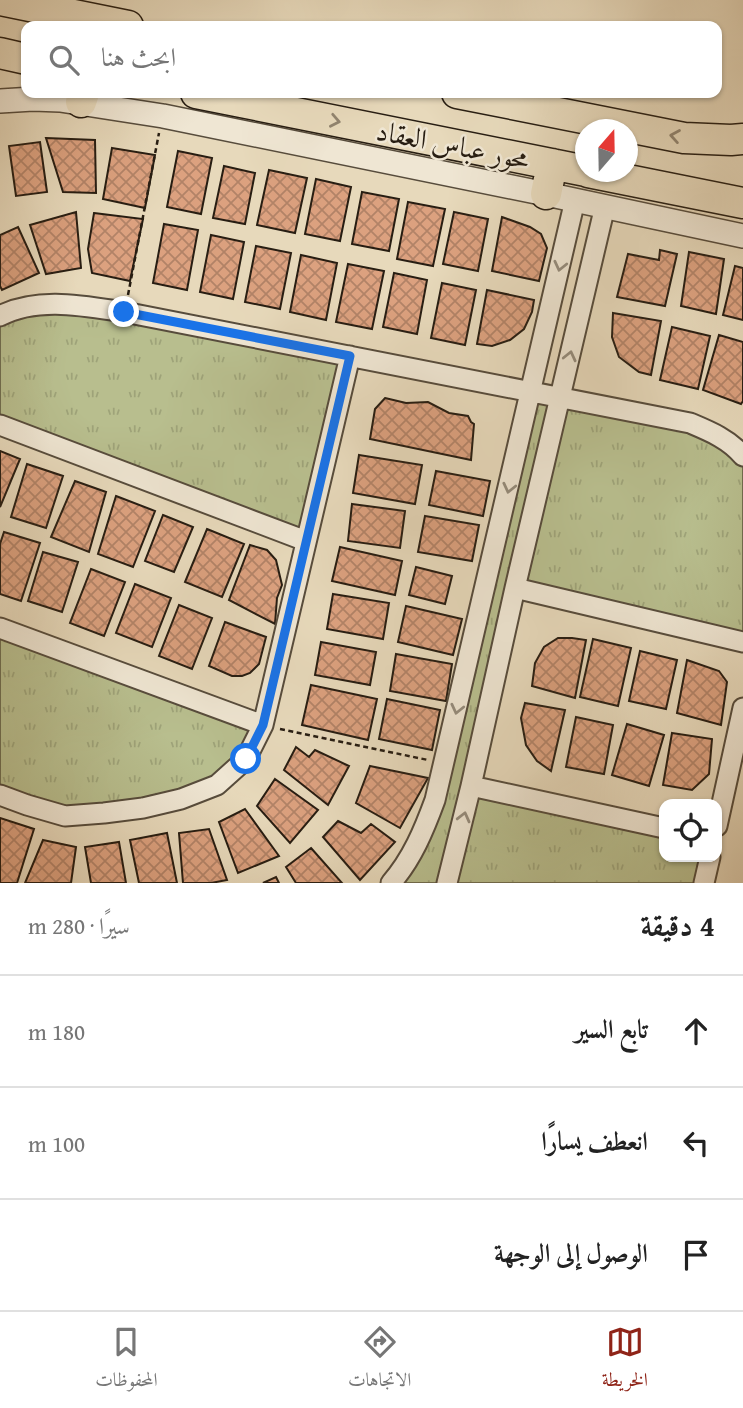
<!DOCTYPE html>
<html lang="ar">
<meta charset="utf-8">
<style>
body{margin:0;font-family:"Gentium Book Plus",Amiri,serif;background:#f6f6f6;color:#222;direction:rtl}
.controls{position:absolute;right:21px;bottom:21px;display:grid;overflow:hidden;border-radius:14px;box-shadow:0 2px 5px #0004}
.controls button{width:63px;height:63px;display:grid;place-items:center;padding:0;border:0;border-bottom:2px solid #e0e0e0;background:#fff;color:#222;font:35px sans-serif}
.compass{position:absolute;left:575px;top:119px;width:63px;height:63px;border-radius:50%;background:#fff;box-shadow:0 2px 5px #0004;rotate:20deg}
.stop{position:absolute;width:21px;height:21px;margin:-16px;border:5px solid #1a73e8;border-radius:50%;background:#fff}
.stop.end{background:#1a73e8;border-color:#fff;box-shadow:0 2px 7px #0008}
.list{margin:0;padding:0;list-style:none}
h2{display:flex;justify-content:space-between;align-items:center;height:91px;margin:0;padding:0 28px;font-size:30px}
h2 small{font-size:23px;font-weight:400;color:#767676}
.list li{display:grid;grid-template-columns:46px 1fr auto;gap:21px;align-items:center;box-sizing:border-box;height:112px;padding:0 28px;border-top:2px solid #e0e0e0}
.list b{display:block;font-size:26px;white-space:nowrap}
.list em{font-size:23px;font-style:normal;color:#767676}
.icon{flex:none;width:38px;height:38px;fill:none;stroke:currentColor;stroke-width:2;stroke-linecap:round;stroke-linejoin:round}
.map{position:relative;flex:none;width:743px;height:883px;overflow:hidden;direction:ltr}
.search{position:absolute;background:#fff;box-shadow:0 2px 5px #0004;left:21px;right:21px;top:21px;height:77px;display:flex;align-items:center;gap:18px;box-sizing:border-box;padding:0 24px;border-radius:14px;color:#767676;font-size:26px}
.sheet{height:427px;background:#fff}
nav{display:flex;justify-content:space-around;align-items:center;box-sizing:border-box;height:98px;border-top:2px solid #e0e0e0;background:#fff;font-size:19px;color:#767676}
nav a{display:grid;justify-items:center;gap:4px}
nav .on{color:#8f2418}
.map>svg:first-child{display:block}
</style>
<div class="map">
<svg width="743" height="883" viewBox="0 0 743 883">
<defs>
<pattern id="grass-tufts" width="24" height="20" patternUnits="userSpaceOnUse" patternTransform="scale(1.75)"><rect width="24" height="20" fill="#b8be8e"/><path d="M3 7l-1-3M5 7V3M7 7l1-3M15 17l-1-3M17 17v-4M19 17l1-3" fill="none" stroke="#9ea379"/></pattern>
<pattern id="building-cross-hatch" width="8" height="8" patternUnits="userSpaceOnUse" patternTransform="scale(1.75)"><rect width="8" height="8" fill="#dca17f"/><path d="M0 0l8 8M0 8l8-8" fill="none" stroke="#b28367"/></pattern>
</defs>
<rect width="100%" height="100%" fill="#e7d9bb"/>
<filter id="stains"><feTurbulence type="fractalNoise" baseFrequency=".00286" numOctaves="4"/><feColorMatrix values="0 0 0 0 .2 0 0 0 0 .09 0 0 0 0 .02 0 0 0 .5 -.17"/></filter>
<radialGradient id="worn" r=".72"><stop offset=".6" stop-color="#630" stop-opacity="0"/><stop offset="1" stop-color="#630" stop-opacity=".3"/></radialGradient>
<!-- grass -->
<path fill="url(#grass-tufts)" stroke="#706e50" stroke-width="2" d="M29,306L350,356L306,541L0,425V316Z
M531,391L690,423L743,456V642L517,588L471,786L664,828V857H710L704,883H391L412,853Z
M0,628L263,725L217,785L104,813L0,795Z"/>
<!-- building -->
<path fill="url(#building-cross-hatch)" stroke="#271d12" stroke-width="2" d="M46,138L95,140L96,193L63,192Z
M40,142L47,192L16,196L9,146Z
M112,148L155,155L145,208L103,199Z
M178,151L212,158L201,214L167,207Z
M224,166L255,173L245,224L213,218Z
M269,170L307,178L295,233L257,225Z
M316,179L351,187L340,241L305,234Z
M362,192L399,199L389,251L352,244Z
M408,202L445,209L433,266L397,259Z
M76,212L81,268L46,274L30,225Z
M454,212L488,219L478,271L443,264Z
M94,213L143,219L130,281L92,273L88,249Z
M502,217L530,227L541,234L547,248L539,281L492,271Z
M164,224L198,230L187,290L153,283Z
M18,227L39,273L2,290L0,286V235Z
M211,235L244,242L233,299L200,292Z
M256,246L291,253L280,309L245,302Z
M660,250L677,254L665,306L617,297L628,254L659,260Z
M689,252L724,259L716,314L681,306Z
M301,255L337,263L326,320L290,312Z
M348,264L384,271L372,329L336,322Z
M735,266L743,268V320L723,315Z
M394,273L427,280L417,334L383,327Z
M442,283L476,290L465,345L431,338Z
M487,290L534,300L532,312L524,329L510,340L492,346L477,344Z
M613,313L661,321L651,375L639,372L619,357L612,337Z
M672,327L710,336L698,389L660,380Z
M719,335L743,342V401L741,404L703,390Z
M385,398L406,403L428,402L449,413L468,416L471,422L474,424L471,460L370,439L375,409Z
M0,451L20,459L0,507Z
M359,455L422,465L415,504L353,493Z
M27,464L63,476L46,528L11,517Z
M436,471L490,481L483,516L429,505Z
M75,481L106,492L89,552L51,537Z
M116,496L155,511L133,567L98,554Z
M352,504L405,511L400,548L348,541Z
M163,515L193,527L174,572L145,561Z
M425,516L479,525L472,561L418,552Z
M207,529L244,544L222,597L185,582Z
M4,532L40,543L21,601L0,594V544Z
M250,545L267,550L276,560L282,585L277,598L275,624L229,600Z
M340,547L402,561L395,595L332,581Z
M43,552L78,562L62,612L28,601Z
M416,567L452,576L445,604L409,595Z
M91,569L125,582L104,636L70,623Z
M135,584L171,598L152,647L116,633Z
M333,594L389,603L383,639L327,629Z
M179,605L212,618L192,669L159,656Z
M406,606L462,619L453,655L398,642Z
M225,622L266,637L259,664L250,673L242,676H232L209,666Z
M558,638H572L586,640L575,698L532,686L535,663L544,647Z
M593,639L631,648L618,706L580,697Z
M321,642L376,652L370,685L315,675Z
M640,651L677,660L666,709L629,701Z
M396,654L452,664L446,701L390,691Z
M687,660L719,671L727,682L721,725L677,713Z
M311,685L377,699L368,740L302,725Z
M387,699L440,710L432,750L379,739Z
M525,703L565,710L551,771L537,761L526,745L521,718Z
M576,717L613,725L604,774L566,767Z
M627,724L664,735L649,786L612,775Z
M672,733L712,739L709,774L692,790L663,785Z
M296,747L309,757L315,750L349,766L328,805L284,770Z
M370,766L428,778L400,828L356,803Z
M275,779L318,810L290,843L257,806Z
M245,809L279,856L238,873L219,822Z
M0,818L34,829L17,883H0Z
M338,821L361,833L371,824L395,842L360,880L323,837Z
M209,829L227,880L211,883H183L179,833Z
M167,833L177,883H139L130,840Z
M43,840L76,847L71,883H25Z
M119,842L126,883H91L85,847Z
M311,848L342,883H296L286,867Z
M276,877L279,883H263Z"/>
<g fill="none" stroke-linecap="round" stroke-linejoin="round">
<defs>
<path id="minor" d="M0,316C37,296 85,306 124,312L690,423C709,431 729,439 743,456
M0,425L306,541
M515,588L743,642
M0,628L263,725
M471,786L664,828
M0,795L27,805L65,816L104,813L143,808L181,799L217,785L246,759L263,725L350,356
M717,826L743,708
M391,883C412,859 424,830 435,800L575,200
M447,883L471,786L515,588L605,206
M704,883L710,857"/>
<path id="tertiary" d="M0,101L33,99L60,100L163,116L546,194L743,236"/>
<path id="primary" d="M0,0L128,26
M0,53L26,59
M196,93L586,171
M457,93L684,138L731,140L743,139
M81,102L84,93
M588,172L743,203
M546,194L552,164"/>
</defs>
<!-- minor casing -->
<use href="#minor" stroke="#574c3c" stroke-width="23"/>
<!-- tertiary casing -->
<use href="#tertiary" stroke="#574c3c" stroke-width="26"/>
<!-- primary casing -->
<use href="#primary" stroke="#271d12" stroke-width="33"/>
<!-- path -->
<path stroke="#271d12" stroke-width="2.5" stroke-dasharray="5 3.5" stroke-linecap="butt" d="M128,295L159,133
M280,729L428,760"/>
<!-- minor -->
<use href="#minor" stroke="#efe6d3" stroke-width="19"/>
<!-- tertiary -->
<use href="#tertiary" stroke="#efe6d3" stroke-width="23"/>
<!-- primary -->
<use href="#primary" stroke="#e7d9bb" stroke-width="30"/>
</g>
<!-- one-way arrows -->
<defs><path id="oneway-chevron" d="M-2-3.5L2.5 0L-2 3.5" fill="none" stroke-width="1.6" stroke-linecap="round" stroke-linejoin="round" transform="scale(1.75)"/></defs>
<g stroke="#91846f">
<use href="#oneway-chevron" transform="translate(335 121) rotate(11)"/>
<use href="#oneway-chevron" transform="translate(675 136) rotate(-170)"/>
</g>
<g stroke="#958c7c">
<use href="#oneway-chevron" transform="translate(560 266) rotate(103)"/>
<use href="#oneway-chevron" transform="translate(570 356) rotate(-77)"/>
<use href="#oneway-chevron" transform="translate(509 488) rotate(103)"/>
<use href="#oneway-chevron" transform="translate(457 709) rotate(103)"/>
<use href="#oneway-chevron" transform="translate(464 817) rotate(-76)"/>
</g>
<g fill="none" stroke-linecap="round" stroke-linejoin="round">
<!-- route -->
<path stroke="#1a73e8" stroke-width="9" d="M124,312L350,356L263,725L246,759"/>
</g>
<g text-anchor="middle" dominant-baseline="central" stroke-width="5" stroke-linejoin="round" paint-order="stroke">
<!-- street labels -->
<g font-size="28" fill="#271d12" stroke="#efe6d3">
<text transform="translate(453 144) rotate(11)">محور عباس العقاد</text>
</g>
</g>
<rect width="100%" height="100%" filter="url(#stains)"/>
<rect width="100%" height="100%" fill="url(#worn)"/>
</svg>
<div class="controls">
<button><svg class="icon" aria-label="locate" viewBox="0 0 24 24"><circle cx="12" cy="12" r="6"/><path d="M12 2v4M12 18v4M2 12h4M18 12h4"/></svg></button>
</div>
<svg class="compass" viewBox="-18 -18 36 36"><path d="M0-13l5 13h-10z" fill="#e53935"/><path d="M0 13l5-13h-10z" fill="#767676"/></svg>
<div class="stop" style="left:246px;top:759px"></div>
<div class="stop end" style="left:124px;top:312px"></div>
<div class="search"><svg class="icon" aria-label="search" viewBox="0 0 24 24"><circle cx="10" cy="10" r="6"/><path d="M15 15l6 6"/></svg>ابحث هنا</div>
</div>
<section class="sheet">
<h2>4 دقيقة<small>سيرًا · 280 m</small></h2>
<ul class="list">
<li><svg class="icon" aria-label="ahead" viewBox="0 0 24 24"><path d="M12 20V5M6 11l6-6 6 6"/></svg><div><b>تابع السير</b></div><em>180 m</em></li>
<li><svg class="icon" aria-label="left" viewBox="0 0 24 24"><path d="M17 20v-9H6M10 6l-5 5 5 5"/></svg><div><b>انعطف يسارًا</b></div><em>100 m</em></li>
<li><svg class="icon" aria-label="arrive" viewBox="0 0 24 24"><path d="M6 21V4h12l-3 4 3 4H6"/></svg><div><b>الوصول إلى الوجهة</b></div></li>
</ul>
</section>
<nav>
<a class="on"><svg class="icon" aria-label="map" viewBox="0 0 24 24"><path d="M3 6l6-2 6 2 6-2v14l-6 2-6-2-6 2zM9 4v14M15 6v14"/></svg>الخريطة</a>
<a><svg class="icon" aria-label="directions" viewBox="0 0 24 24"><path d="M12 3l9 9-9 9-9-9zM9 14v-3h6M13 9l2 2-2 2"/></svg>الاتجاهات</a>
<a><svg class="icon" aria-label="saved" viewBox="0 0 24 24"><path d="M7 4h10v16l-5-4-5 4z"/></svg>المحفوظات</a>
</nav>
